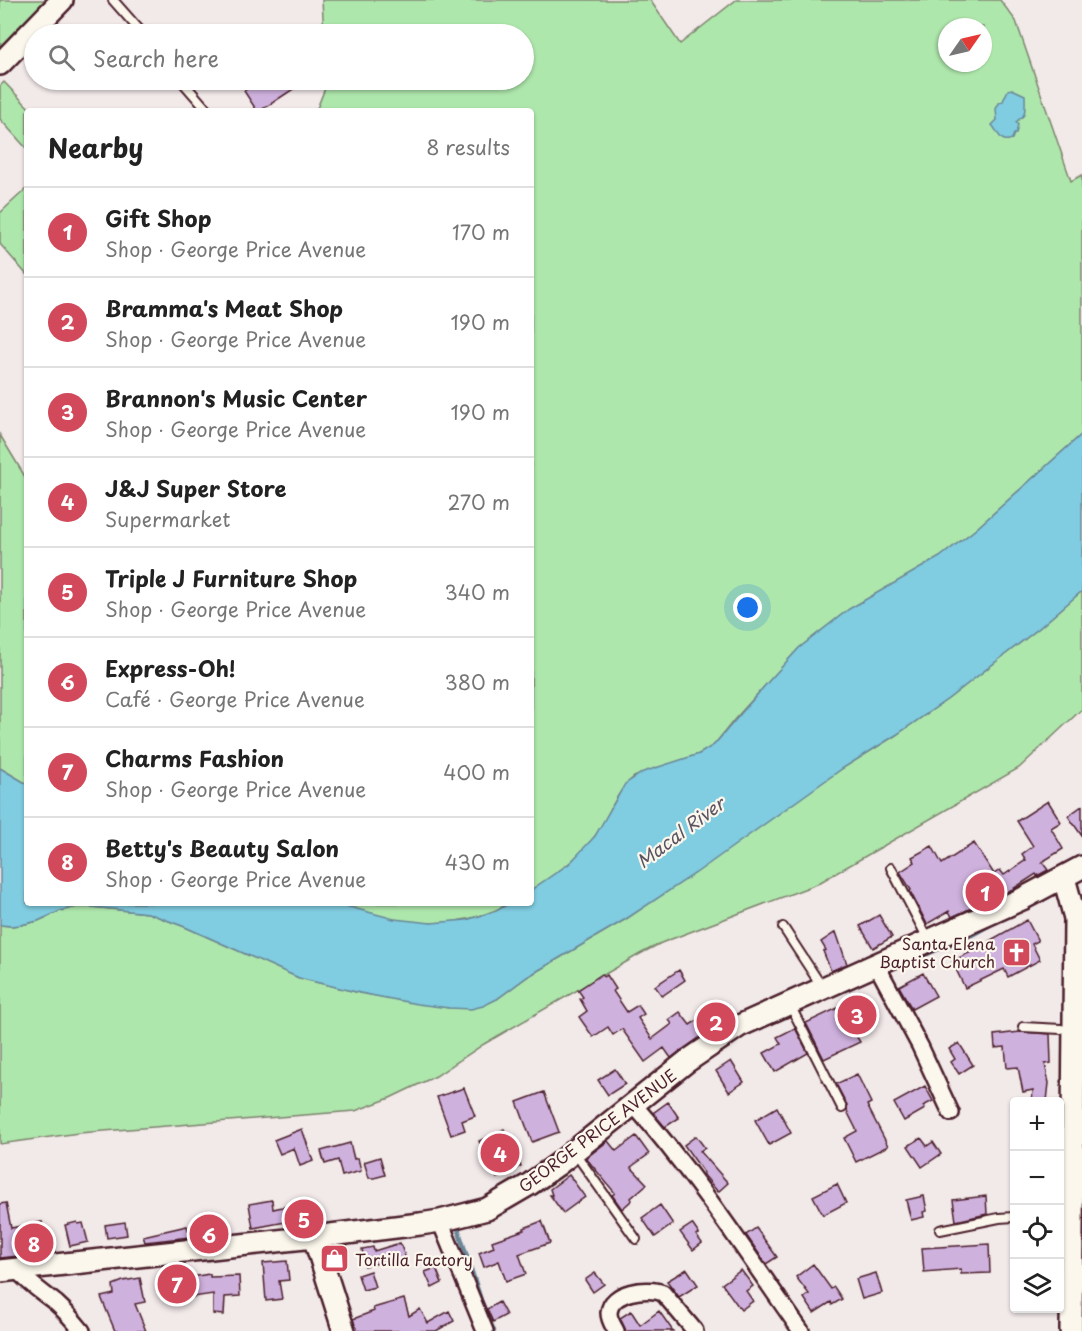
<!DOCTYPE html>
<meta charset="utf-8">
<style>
body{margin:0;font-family:"Playpen Sans",sans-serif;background:#f2f2f2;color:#222}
.controls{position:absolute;right:18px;bottom:18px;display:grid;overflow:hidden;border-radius:6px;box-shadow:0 2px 4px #0004}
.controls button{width:54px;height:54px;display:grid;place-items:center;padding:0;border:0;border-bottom:2px solid #e0e0e0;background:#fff;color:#222;font:30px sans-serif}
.compass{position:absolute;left:938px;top:18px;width:54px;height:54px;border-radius:50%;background:#fff;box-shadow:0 2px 4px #0004;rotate:56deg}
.you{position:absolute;left:748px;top:608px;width:21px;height:21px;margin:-15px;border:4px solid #fff;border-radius:50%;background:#1a73e8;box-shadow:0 0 0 9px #1a73e833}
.badge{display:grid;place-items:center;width:39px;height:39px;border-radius:50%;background:#d1495b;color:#fff;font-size:20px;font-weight:700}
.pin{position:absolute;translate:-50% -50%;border:3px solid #fff;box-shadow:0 2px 6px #0006}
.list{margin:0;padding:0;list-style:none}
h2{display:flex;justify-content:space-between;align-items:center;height:78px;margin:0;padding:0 24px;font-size:26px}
h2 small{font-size:20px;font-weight:400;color:#767676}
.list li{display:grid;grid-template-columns:39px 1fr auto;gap:18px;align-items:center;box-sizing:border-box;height:90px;padding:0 24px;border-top:2px solid #e0e0e0}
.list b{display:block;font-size:22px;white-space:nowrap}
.list p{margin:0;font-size:20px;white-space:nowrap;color:#767676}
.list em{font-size:20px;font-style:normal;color:#767676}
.icon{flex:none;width:33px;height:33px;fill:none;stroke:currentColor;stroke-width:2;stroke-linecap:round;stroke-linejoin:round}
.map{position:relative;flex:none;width:1082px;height:1331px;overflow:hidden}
.search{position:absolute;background:#fff;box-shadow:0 2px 4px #0004;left:24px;top:24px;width:510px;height:66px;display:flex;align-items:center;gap:15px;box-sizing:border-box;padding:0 21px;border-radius:33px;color:#767676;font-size:22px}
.panel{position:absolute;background:#fff;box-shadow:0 2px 4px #0004;left:24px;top:108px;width:510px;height:798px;border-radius:6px}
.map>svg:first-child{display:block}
</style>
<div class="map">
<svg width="1082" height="1331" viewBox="0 0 1082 1331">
<rect width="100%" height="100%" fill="#f2e9e9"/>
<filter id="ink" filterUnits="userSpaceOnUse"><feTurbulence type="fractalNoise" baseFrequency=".0167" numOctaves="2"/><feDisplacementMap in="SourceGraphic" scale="12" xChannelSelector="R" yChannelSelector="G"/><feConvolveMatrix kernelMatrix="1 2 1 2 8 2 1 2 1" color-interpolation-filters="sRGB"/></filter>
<g filter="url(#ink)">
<!-- green -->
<path fill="#aee7ac" stroke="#7c836c" stroke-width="1.5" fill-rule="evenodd" d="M0,0H46L0,49Z
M322,0H650L680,44L736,0H1000L1016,21L1071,181L1082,175V434L976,529L940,557L849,609L799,648L734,720L714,745L699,754L634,777C615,792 609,817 595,836C579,859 554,875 531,890V111H316L327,83V80H524V34H324ZM947,27H983V63H947Z
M4,82L32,111H27V149L0,119V86Z
M27,188V275L0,244V213Z
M0,435L27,480V784L0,768Z
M1082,591V709L1019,768L817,884L661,943L640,954L484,1044L436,1076L390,1098L355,1111L79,1133L0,1144V925L11,926L21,925L38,921L60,911L77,907H92L148,913L185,927L299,978L360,993L449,1008L497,999L527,977L626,919L843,768L896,735L948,699L1038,629Z
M335,903H510C475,923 432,927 393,919C373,915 354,908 335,903Z"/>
<!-- water -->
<path fill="#80cce0" stroke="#6a8798" stroke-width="1.5" d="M1012,89L1025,95C1025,100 1026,113 1023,116C1021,118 1018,120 1016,122L1018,125L1016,134H1014L1012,139C1000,144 999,133 992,125L997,120L996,109L999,103L1003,101L1008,90Z
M1082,434V591L1038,629L948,699L896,735L843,768L696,873L626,919L527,977L497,999L483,1006L471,1009L449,1008L417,1004L360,993L299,978L185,927L148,913L92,907H77L60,911L38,921L21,925L11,926L0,925V768L27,784V903H335L394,919L431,923L466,920L496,911L510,903H531V890L570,863L595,836L625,784L643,772L699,754L714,745L768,682L799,648L849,609L940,557L976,529Z"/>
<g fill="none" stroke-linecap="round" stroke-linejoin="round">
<!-- stream -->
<path stroke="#6a8798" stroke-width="4.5" d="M892,969L972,935L999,920
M460,1221L458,1228L461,1238L481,1300L494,1331"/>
</g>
<!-- building -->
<path fill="#cfb1de" stroke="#4a1f2b" stroke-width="1.5" d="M260,80H307L260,111H257L244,91Z
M1048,801L1061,822L1051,828L1063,849L1042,862L1048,870L1037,876L1036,874L1013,889L952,917L949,911L927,924L910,891L911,890L900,872L915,862L912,857L932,846L942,864L974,843L994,874L1000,870L1004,875L1026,860L1022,854L1033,846L1017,821Z
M1082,806V836L1068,816Z
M879,915L892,937L873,948L860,926Z
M1027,920L1038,941L1032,944L1040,960L1008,977L1004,969L965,988L952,961L990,943L989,941Z
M836,932L847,964L831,971L823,951L826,950L821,942Z
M679,970L685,980L662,996L655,986Z
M923,973L936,996L912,1009L899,986Z
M602,974L604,977L607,975L616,989L613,991L627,1012L638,1005L644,1014L638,1018L652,1039L672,1024L669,1020L680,1012L690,1025L720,1006L727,1018L671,1058L664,1048L645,1062L622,1029L613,1035L608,1027L593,1037L579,1017L587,1011L580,999L583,997L578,990Z
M862,995L875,1025L855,1034L860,1042L824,1059L806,1023L840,1007L839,1005Z
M795,1028L808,1053L775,1072L764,1053L781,1044L777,1037Z
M1020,1032L1050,1034L1051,1063L1045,1064L1049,1083L1047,1101H1032L1033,1090L1023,1092L1018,1067L1007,1068L1005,1047L995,1048L994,1035Z
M959,1043L973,1065L959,1074L951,1062L955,1059L949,1049Z
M731,1061L744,1082L729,1092L716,1071Z
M615,1069L625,1084L608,1095L598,1080Z
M857,1074L871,1103L867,1105L888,1146L856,1162L844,1138L857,1131L847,1111V1105L836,1084Z
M925,1086L933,1101L923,1106L925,1109L904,1121L894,1103Z
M464,1088L475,1116L462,1121L465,1130L451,1135L437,1097Z
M544,1092L559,1132L532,1142L517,1102Z
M668,1102L679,1118L665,1127L653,1113Z
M777,1107L791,1133L769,1145L755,1120Z
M302,1129L313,1161L300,1166L294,1148L280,1154L274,1140Z
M504,1129L521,1166L497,1178L479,1141Z
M636,1136L649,1154L631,1167L647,1184L631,1198L632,1200L622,1209L612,1195L615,1193L586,1158L608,1141L616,1151Z
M696,1136L705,1148L700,1151L728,1183L718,1192L703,1174L704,1173L684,1145Z
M921,1138L927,1146L933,1142L941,1154L922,1167L908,1146Z
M350,1143L354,1159L358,1158L361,1171L342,1176L338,1160L325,1164L321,1151Z
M380,1157L385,1175L374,1178H369L364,1162Z
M569,1175L585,1197L563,1213L550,1195H552L550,1189Z
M837,1184L846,1203L823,1215L813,1196Z
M924,1196L927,1211L923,1212L924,1217L911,1220L906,1200Z
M986,1196L987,1214L956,1221L953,1200Z
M272,1200L273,1209L306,1202L310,1215H312L314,1224L298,1226L296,1220L253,1228L249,1204Z
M6,1203L11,1228L42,1222L48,1253L0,1258V1204Z
M660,1205L673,1224L655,1237L642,1218Z
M542,1221L550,1243L519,1254L526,1274L506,1281L499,1261L484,1267L479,1253L494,1247L492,1241L524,1230V1228Z
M77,1222L78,1224L83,1223L88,1242L70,1246L65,1225Z
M125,1222L127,1235L107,1238L105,1225Z
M692,1224L699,1234L696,1235L702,1243L693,1250L680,1232Z
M187,1226L190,1237L145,1242L143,1236Z
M756,1228L777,1257L766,1264L746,1235Z
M400,1243L406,1259L392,1263V1260L365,1266L362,1249L373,1247L374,1251Z
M989,1244L990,1273L961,1274V1269L924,1272L922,1248Z
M287,1261L289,1280L279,1281L282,1299L266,1301L263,1263Z
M813,1264L831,1289L834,1287L842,1299L832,1305L831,1302L814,1313L804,1298L809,1294L796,1277Z
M182,1267L185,1278L210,1274V1277L239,1276L240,1296L225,1297L224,1315L213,1314V1294L172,1300L166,1270Z
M436,1268L442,1283L432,1288L425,1272Z
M687,1269L698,1285L679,1297L667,1281Z
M741,1270L753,1286L746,1291L753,1301L741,1310L722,1284Z
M370,1271L375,1287L363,1290L358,1275Z
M595,1273L604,1284L593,1292L585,1280Z
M876,1273L882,1293L862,1299L856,1279Z
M140,1278L145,1302L135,1304L146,1331H115L101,1297L114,1294L113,1285L123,1281Z
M404,1299L409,1316L420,1309L428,1323L449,1311L454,1321L436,1331H356L353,1319L374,1311L373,1308Z
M499,1302L506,1315L493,1322L487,1309Z
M631,1311L640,1325L659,1311L673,1331H626L620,1318Z"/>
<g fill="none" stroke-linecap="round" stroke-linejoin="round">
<defs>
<path id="lane" d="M113,0L143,34
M181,80L208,111
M891,868L928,939
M783,927L822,987
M790,1005L842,1108
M1023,1027L1061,1029
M575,1153L636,1239
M940,1230L999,1218L1014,1217"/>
<path id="street" d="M876,964L920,1046L951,1113
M633,1104C695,1174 747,1254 801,1331
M440,1221L485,1331
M16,1269C28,1283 42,1292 56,1303C66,1312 74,1321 82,1331
M616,1331C613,1325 609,1320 609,1313C610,1291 648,1287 663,1293L695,1331"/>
<path id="secondary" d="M0,64L62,0
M1064,878L1075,918L1071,1331
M314,1237L344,1331
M0,1271L314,1237L420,1224L440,1221L487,1209L530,1184L557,1165L686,1062L739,1026L1022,899L1082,867"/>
</defs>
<!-- lane casing -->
<use href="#lane" stroke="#4a1f2b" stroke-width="12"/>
<!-- street casing -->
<use href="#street" stroke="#4a1f2b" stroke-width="20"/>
<!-- secondary casing -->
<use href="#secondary" stroke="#4a1f2b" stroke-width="26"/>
<!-- lane -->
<use href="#lane" stroke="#fbf7ec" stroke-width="8"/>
<!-- street -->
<use href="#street" stroke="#fbf7ec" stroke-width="15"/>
<!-- secondary -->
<use href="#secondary" stroke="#fbf7ec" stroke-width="21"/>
</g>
</g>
<!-- icons -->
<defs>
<symbol id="church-square" viewBox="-11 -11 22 22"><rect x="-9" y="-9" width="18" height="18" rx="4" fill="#d1495b" stroke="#fbf7ec"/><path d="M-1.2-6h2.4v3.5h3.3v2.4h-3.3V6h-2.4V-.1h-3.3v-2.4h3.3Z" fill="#fff"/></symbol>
<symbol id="shop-square" viewBox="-11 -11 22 22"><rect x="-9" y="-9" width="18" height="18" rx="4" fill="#d1495b" stroke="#fbf7ec"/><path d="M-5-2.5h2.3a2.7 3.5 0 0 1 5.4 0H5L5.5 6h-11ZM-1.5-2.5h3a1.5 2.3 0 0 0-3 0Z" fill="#fff"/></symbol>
</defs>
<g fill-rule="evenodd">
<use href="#church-square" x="1000" y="936" width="33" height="33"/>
<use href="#shop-square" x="318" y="1242" width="33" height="33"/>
</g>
<g text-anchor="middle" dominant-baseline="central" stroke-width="4.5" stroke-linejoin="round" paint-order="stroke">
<!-- poi labels -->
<g font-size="16" fill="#4a1f2b" stroke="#fbf7ec" text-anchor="end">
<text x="995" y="943">Santa Elena<tspan x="995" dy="18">Baptist Church</tspan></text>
<text x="355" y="1259" text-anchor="start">Tortilla Factory</text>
</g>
<!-- street labels -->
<g font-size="16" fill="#4a1f2b" stroke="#fbf7ec">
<text transform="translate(597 1130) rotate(-37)">GEORGE PRICE AVENUE</text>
</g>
<!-- water labels -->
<g font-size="18" font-style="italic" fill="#5a5361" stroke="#fbf7ec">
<text transform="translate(680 832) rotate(-37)">Macal River</text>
</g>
</g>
</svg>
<div class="controls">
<button>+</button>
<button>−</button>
<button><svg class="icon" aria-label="locate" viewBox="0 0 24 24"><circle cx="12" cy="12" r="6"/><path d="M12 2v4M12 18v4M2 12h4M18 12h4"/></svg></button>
<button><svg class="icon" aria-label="layers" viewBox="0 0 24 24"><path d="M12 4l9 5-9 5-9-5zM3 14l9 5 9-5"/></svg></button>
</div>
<svg class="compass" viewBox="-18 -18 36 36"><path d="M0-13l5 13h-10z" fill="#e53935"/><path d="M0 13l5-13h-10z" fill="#767676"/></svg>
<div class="you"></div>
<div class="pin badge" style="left:985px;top:892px">1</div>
<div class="pin badge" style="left:716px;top:1022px">2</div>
<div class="pin badge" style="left:857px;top:1015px">3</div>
<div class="pin badge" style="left:500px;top:1153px">4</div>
<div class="pin badge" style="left:304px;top:1219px">5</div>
<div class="pin badge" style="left:209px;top:1234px">6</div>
<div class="pin badge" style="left:177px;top:1284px">7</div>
<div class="pin badge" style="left:34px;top:1243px">8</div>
<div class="search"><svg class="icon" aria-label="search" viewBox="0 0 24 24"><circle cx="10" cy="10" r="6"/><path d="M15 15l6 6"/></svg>Search here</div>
<section class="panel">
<h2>Nearby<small>8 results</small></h2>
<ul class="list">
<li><span class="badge">1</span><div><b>Gift Shop</b><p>Shop · George Price Avenue</p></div><em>170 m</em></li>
<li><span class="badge">2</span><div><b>Bramma's Meat Shop</b><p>Shop · George Price Avenue</p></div><em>190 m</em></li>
<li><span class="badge">3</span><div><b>Brannon's Music Center</b><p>Shop · George Price Avenue</p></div><em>190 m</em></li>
<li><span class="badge">4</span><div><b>J&amp;J Super Store</b><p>Supermarket</p></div><em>270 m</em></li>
<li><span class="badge">5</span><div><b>Triple J Furniture Shop</b><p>Shop · George Price Avenue</p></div><em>340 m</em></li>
<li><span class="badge">6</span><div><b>Express-Oh!</b><p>Café · George Price Avenue</p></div><em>380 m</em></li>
<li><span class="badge">7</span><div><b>Charms Fashion</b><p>Shop · George Price Avenue</p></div><em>400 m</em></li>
<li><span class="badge">8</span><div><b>Betty's Beauty Salon</b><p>Shop · George Price Avenue</p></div><em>430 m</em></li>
</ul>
</section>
</div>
